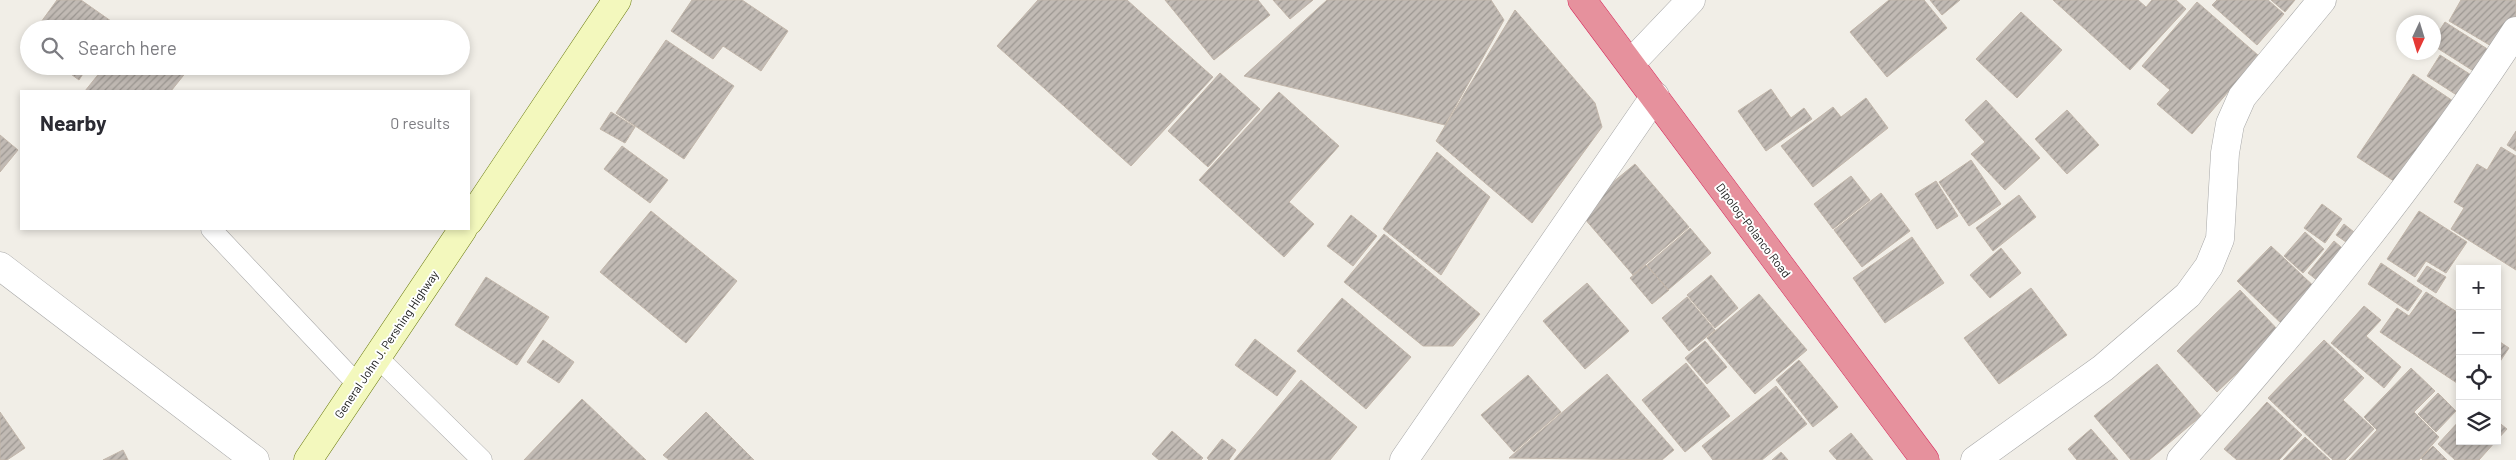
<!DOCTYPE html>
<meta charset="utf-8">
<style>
body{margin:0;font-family:Barlow,sans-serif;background:#f2f2f3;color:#2b2b33}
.controls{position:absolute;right:15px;bottom:15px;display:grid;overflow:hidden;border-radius:0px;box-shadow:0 2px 8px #0003}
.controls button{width:45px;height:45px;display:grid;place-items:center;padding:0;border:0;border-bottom:1px solid #e1e1e2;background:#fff;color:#2b2b33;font:25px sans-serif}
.compass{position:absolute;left:2396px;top:15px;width:45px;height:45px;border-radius:50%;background:#fff;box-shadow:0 2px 8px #0003;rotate:184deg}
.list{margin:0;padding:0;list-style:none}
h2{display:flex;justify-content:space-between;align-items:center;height:65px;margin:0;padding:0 20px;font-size:21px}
h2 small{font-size:16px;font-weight:400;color:#7c7c81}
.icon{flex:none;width:28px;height:28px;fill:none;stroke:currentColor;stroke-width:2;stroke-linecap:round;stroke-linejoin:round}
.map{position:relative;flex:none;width:2516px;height:460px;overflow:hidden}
.search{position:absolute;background:#fff;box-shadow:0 2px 8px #0003;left:20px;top:20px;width:450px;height:55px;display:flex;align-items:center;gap:12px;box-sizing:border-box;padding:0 18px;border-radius:28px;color:#7c7c81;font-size:19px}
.panel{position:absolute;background:#fff;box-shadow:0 2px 8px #0003;left:20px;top:90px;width:450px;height:140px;border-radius:0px}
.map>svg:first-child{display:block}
</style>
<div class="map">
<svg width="2516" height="460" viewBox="0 0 2516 460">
<defs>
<pattern id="building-hatch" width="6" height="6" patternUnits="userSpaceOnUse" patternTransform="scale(1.25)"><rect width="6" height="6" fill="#c1bab4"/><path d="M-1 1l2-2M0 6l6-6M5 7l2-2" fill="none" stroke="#9c9792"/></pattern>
</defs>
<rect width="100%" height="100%" fill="#f1eee7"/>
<!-- building -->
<path fill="url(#building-hatch)" stroke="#c2b6aa" d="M57,0H81L118,26L116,29H36Z
M692,0H742L788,31L761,71L723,46L713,59L671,31Z
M1038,0H1127L1213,77L1131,166L997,46Z
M1165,0H1258L1270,15L1214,60Z
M1273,0H1313L1290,19Z
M1327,0H1491L1504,20L1445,125L1244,76Z
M1889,0H1924L1947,28L1887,77L1850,32Z
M1930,0H1960L1942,15Z
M2053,0H2138L2146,7L2152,0H2176L2186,9L2130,70Z
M2217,0H2268L2284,14L2257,45L2212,5Z
M2271,0H2295L2285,12Z
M2461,0H2516V20L2498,50L2449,21Z
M2197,2L2259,56L2192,134L2157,104L2170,90L2142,66Z
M1515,10L1595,103L1602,127L1532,223L1436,141Z
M2021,12L2062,50L2017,98L1976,59Z
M141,21L151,29H134Z
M2445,22L2489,50L2475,72L2434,46V39Z
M666,40L734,86L684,159L616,113Z
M2440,55L2479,80L2466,101L2427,76Z
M60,66H88L79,80Z
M105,66H191L171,91H85Z
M1220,73L1260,109L1208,167L1168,131Z
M2413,74L2459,105L2403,187L2357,157Z
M1771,89L1791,118L1804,108L1812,119L1766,151L1738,111Z
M1279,92L1339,146L1289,202L1314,224L1284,257L1199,180Z
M1866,98L1888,128L1813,187L1781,146L1833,107L1841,117Z
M1986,100L2040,158L2005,190L1971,154L1985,142L1965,120Z
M2067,110L2099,145L2067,174L2035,139Z
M611,112L635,127L625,143L600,129Z
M2516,131V151L2507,145Z
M0,135L18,150L0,172Z
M622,146L668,180L650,203L604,169Z
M2501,147L2516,156V270L2451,229L2464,208L2454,202L2477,164L2487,170Z
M1437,152L1490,197L1441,275L1383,229Z
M1971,160L2001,204L1969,226L1939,182Z
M1635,164L1689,227L1633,275L1578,211Z
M1851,176L1870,200L1833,229L1814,204Z
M1936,181L1958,216L1937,229L1915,194Z
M1881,193L1910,231L1862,267L1834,230Z
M2019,195L2036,217L1993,251L1976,228Z
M2322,204L2342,219L2325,243L2304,228Z
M651,211L737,281L686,343L600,272Z
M2419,211L2467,242L2446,273L2426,261L2415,277L2387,259Z
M1351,215L1377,236L1353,266L1327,246Z
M2344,224L2354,232L2346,242L2336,235Z
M1690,228L1711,253L1668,290L1647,265Z
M2305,232L2324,249L2303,273L2284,256Z
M1384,234L1480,314L1453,346H1423L1344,282Z
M1912,237L1944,283L1885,323L1853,278Z
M2334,241L2349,254L2323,285L2308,273Z
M2271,246L2319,291L2285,327L2237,281Z
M2001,248L2021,273L1990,298L1970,275Z
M2381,263L2422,291L2408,311L2368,284Z
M1646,265L1669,290L1652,304L1630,278Z
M2427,266L2446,277L2436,293L2417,281Z
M1711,275L1738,308L1715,328L1687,295Z
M486,277L549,317L517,365L455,325Z
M1587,283L1629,331L1585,369L1543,321Z
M2031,288L2067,335L1999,384L1964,338Z
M2240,290L2280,332L2217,392L2177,351Z
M2426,292L2460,314V385L2380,332L2397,308L2409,316Z
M1759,294L1807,350L1755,394L1707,338Z
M1687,297L1715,330L1689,351L1662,318Z
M1342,298L1411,357L1366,409L1297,351Z
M2364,306L2381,320L2366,336L2401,367L2384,388L2331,343Z
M1255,339L1296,371L1277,396L1235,365Z
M543,340L574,362L559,383L527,362Z
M2324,340L2364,378L2343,400L2374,429L2345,460H2333L2268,398Z
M2497,340L2509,348L2497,366Z
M1705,341L1727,367L1707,384L1685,358Z
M1799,360L1838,407L1813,427L1776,380Z
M1686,363L1730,416L1685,452L1642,400Z
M2157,364L2201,416L2149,460H2131L2094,416Z
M2411,368L2435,391L2414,412L2439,437L2419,460H2349L2377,430L2364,417Z
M1607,374L1674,450L1662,460L1509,458Z
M1528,375L1561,412L1514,452L1481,415Z
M1301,380L1357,427L1330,460H1234Z
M1776,386L1807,424L1762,460H1713L1702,446Z
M2438,393L2456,411L2436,432L2418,414Z
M582,399L646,460H524Z
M2267,402L2302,435L2279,460H2237L2224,449Z
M0,412L25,448L7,460H0Z
M706,412L754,460H669L663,455Z
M2460,420V441H2496L2479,460H2455L2438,444Z
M2497,421L2507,429L2497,440Z
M2091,429L2118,460H2077L2068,449Z
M1172,431L1203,458L1201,460H1159L1152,454Z
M1851,433L1873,460H1837L1829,451Z
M2305,437L2307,439L2330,460H2283Z
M1222,439L1236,450L1229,460H1209L1207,458Z
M2433,446L2447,460H2423L2421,458Z
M123,450L128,460H103Z
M1781,452L1788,460H1772Z"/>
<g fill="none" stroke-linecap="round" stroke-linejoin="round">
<defs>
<path id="lane" d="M211,229L359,386
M377,357L482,460"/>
<path id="street" d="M1631,63L1691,0
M0,266L255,460
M1404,460L1655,96
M1975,460L2103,368L2188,295L2209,266L2220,239L2225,153L2230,124L2242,97L2322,0
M2181,460C2301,325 2417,183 2516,31"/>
<path id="secondary" d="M469,221L617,0
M308,460L463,229"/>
<path id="highway" d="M1582,0L1925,460"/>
</defs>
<!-- lane casing -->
<use href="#lane" stroke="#a7a7a7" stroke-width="21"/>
<!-- street casing -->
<use href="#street" stroke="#a7a7a7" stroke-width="29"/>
<!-- secondary casing -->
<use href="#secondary" stroke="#667707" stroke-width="29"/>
<!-- highway casing -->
<use href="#highway" stroke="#d82b5e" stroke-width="29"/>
<!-- lane -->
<use href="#lane" stroke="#fff" stroke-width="20"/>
<!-- street -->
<use href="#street" stroke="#fff" stroke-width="28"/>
<!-- secondary -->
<use href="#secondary" stroke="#f3f8bd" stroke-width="28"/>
<!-- highway -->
<use href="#highway" stroke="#e6919d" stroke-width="28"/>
</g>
<g text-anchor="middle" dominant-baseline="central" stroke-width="4" stroke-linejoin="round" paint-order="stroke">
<!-- street labels -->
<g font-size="12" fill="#202020" stroke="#fff">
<text transform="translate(1754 230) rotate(53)">Dipolog-Polanco Road</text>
<text transform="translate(386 344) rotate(-56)">General John J. Pershing Highway</text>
</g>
</g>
</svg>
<div class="controls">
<button>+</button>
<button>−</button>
<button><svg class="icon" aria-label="locate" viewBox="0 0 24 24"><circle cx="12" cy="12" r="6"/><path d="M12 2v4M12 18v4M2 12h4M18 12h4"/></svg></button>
<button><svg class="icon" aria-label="layers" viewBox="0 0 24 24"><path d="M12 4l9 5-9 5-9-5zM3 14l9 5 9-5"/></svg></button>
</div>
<svg class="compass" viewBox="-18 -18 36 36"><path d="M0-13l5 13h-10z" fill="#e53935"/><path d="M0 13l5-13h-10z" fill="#7c7c81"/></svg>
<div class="search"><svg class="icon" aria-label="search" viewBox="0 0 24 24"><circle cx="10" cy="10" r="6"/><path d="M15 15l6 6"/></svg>Search here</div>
<section class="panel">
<h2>Nearby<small>0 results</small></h2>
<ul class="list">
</ul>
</section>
</div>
